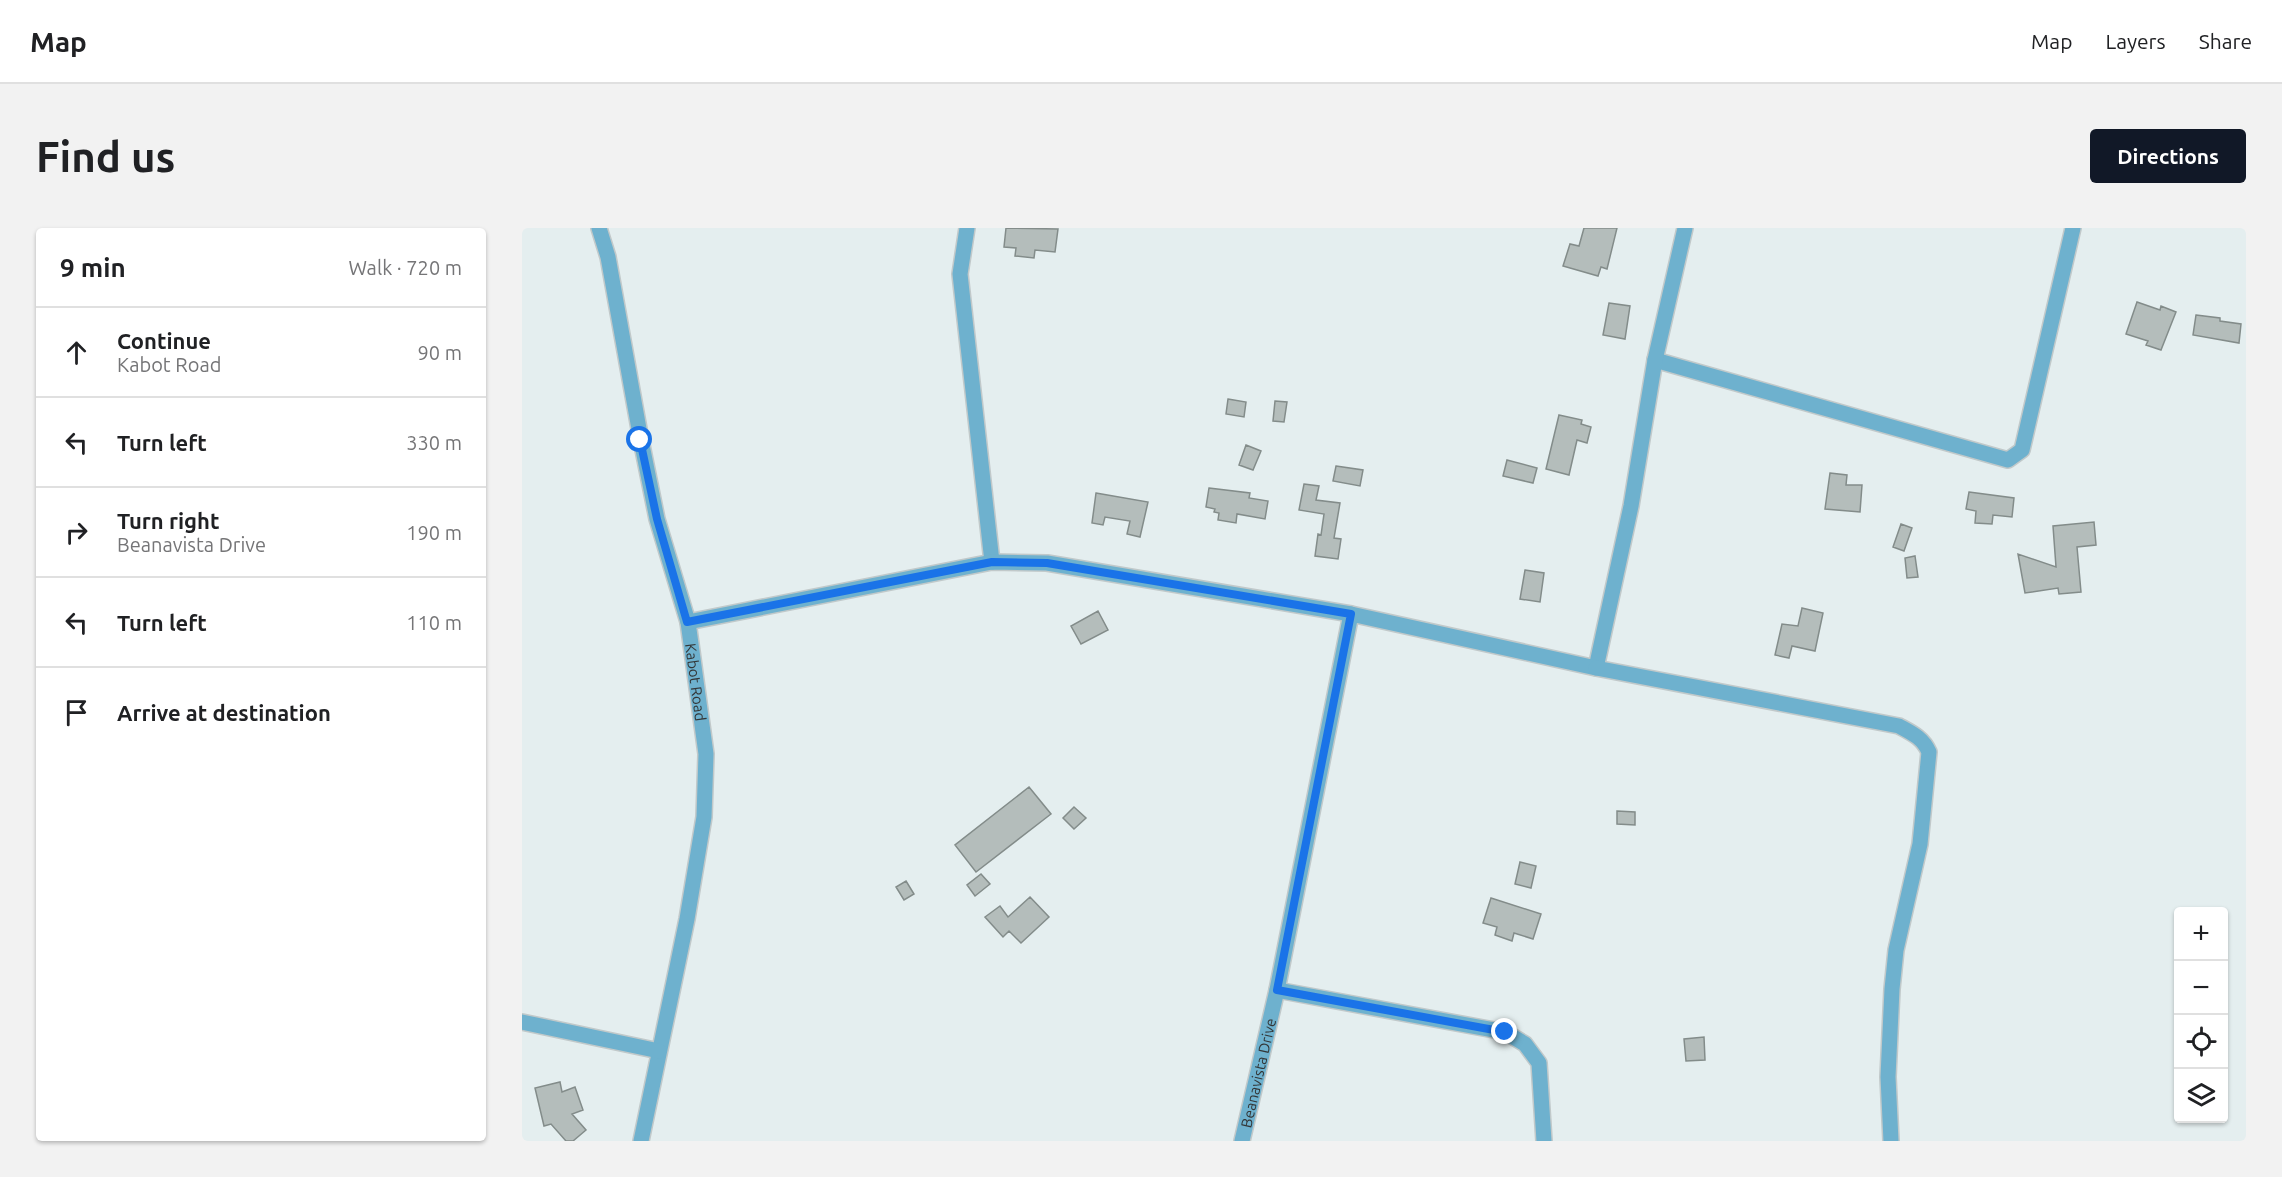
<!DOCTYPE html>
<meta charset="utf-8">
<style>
body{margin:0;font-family:Ubuntu,sans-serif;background:#f2f2f2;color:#202124}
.controls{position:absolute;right:18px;bottom:18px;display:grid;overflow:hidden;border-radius:6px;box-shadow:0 2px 4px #0004}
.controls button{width:54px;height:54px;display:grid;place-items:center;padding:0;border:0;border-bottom:2px solid #e0e0e0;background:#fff;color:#202124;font:30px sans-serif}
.stop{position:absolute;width:18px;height:18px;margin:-14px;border:4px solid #1a73e8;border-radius:50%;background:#fff}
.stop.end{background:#1a73e8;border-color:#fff;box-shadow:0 2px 6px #0008}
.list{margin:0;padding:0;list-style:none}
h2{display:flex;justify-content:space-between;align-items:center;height:78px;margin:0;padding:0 24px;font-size:26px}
h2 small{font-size:20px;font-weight:400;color:#757577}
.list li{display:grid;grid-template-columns:39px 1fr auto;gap:18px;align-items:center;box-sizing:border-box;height:90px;padding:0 24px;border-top:2px solid #e0e0e0}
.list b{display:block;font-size:22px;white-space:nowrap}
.list p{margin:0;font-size:20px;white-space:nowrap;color:#757577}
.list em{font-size:20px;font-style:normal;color:#757577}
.icon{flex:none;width:33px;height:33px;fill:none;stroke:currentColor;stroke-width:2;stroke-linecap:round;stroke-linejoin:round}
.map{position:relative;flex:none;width:1724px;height:913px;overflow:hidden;border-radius:6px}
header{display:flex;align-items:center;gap:36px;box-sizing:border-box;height:84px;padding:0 30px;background:#fff;border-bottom:2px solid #e0e0e0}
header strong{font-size:28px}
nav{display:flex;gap:33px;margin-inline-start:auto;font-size:21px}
.intro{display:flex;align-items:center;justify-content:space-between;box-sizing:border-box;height:144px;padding:0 36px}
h1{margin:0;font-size:42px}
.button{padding:15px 27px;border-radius:6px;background:#111827;color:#fff;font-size:21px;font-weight:700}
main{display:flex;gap:36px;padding:0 36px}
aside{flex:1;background:#fff;border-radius:6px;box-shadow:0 2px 4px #0004}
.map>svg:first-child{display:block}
</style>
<header>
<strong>Map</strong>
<nav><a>Map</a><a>Layers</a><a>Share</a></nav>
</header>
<div class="intro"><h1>Find us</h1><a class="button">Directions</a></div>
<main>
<aside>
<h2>9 min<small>Walk · 720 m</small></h2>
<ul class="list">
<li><svg class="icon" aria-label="ahead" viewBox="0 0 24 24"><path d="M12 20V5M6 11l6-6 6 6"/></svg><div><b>Continue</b><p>Kabot Road</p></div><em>90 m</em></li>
<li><svg class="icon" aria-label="left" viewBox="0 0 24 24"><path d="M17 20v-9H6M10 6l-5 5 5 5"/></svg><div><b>Turn left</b></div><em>330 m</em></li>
<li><svg class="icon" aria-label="right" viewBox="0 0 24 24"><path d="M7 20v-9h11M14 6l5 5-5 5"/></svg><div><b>Turn right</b><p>Beanavista Drive</p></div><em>190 m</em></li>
<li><svg class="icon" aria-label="left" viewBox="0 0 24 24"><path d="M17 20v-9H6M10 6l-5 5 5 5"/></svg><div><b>Turn left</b></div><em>110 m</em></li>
<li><svg class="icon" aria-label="arrive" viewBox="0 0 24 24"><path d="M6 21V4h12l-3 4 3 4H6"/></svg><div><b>Arrive at destination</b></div></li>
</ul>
</aside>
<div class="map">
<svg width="1724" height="913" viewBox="0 0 1724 913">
<rect width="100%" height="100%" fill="#e4eeef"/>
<!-- building -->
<path fill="#b4bdbb" stroke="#838c8a" stroke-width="1.5" d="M484,0L536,1L533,24L513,22L512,30L493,28L494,20L482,19Z
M1062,0H1095L1085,41L1079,39L1076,48L1041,38L1048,16L1057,18Z
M1615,74L1638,82L1639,78L1654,84L1639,122L1624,117L1626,113L1604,106Z
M1087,75L1108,78L1103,111L1081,107Z
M1674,87L1698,90V93L1719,96L1717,115L1671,107Z
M706,171L724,174L722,189L704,186Z
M753,173L765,174L762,194L751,193Z
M1037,187L1060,192L1059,196L1069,199L1065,215L1055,212L1047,247L1024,241Z
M724,217L739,223L731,242L717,237Z
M985,232L1015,240L1011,255L981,248Z
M814,238L841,242L838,258L811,253Z
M1308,245L1325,247L1324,257H1340L1338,284L1303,281Z
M782,256L797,258L794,272L818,275L812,310L819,311L816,331L793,328L796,306L799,307L802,286L777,282Z
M687,260L728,265L727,270L746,273L743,291L715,286L714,295L696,292L697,285L692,284L693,281L684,279Z
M1447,264L1492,270L1490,289L1471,287L1470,296L1453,295L1454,283L1444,281Z
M574,265L626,274L618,309L605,306L608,293L583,289L581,297L570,295Z
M1572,294L1574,317L1555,319L1559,364L1537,366L1536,360L1503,365L1496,326L1534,339L1531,298Z
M1379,296L1390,300L1382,323L1371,319Z
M1393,328L1396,349L1385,350L1383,330Z
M1003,342L1022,345L1018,374L998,371Z
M1280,380L1301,385L1293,423L1270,418L1267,430L1253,427L1260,396L1276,398Z
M576,383L586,402L559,416L549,398Z
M507,559L529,586L454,644L433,617Z
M552,579L564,590L552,601L541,590Z
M1095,583L1113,584V597L1095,596Z
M998,634L1014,638L1009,660L993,656Z
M459,646L468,656L453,668L445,657Z
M384,653L392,666L382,672L374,659Z
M508,669L527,689L499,715L487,703L481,709L463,689L478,678L486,689Z
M969,670L1019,686L1011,711L992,705L990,713L973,707L975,699L961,695Z
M1182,809L1183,832L1164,833L1162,811Z
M38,854L40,864L53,859L61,882L50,886L64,902L51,913H44L29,896L22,898L13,860Z"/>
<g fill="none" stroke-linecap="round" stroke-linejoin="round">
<defs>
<g id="street">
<path id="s1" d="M77,0L86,29L119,212L135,291L166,394L184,526L182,589L165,691L119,913"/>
<path d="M445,0L438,46L470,334"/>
<path d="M1133,132L1486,232L1500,222L1551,0"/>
<path d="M166,394L470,334L525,335L829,386L1074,440L1109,278L1133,132L1163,0"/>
<path d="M1074,440L1377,498C1390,505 1401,510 1407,524L1398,616L1374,722L1370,761L1366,849L1369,913"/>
<path d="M755,762L983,804L1003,816L1017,835L1022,913"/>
<path d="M0,794L137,823"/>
<path id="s2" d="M720,913L755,762L829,386"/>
</g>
</defs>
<!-- street casing -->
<use href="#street" stroke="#c1c9ca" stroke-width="18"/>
<!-- street -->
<use href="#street" stroke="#6eb1ce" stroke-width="15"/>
</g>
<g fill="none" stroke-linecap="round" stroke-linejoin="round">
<!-- route -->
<path stroke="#1a73e8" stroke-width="8" d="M118,212L135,291L165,394L470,334L525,335L829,386L755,762L983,804"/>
</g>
<g text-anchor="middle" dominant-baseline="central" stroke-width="4.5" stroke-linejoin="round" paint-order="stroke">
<!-- street labels -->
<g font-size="15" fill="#333637" stroke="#e4eeef">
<text stroke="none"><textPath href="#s1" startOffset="465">Kabot Road</textPath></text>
<text stroke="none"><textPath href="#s2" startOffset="70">Beanavista Drive</textPath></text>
</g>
</g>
</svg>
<div class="controls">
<button>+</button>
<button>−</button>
<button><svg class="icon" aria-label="locate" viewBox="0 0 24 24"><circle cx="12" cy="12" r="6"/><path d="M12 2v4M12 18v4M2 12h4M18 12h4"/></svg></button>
<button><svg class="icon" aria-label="layers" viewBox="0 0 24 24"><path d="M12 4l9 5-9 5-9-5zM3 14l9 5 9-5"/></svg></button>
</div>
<div class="stop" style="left:118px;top:212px"></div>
<div class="stop end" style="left:983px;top:804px"></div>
</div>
</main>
